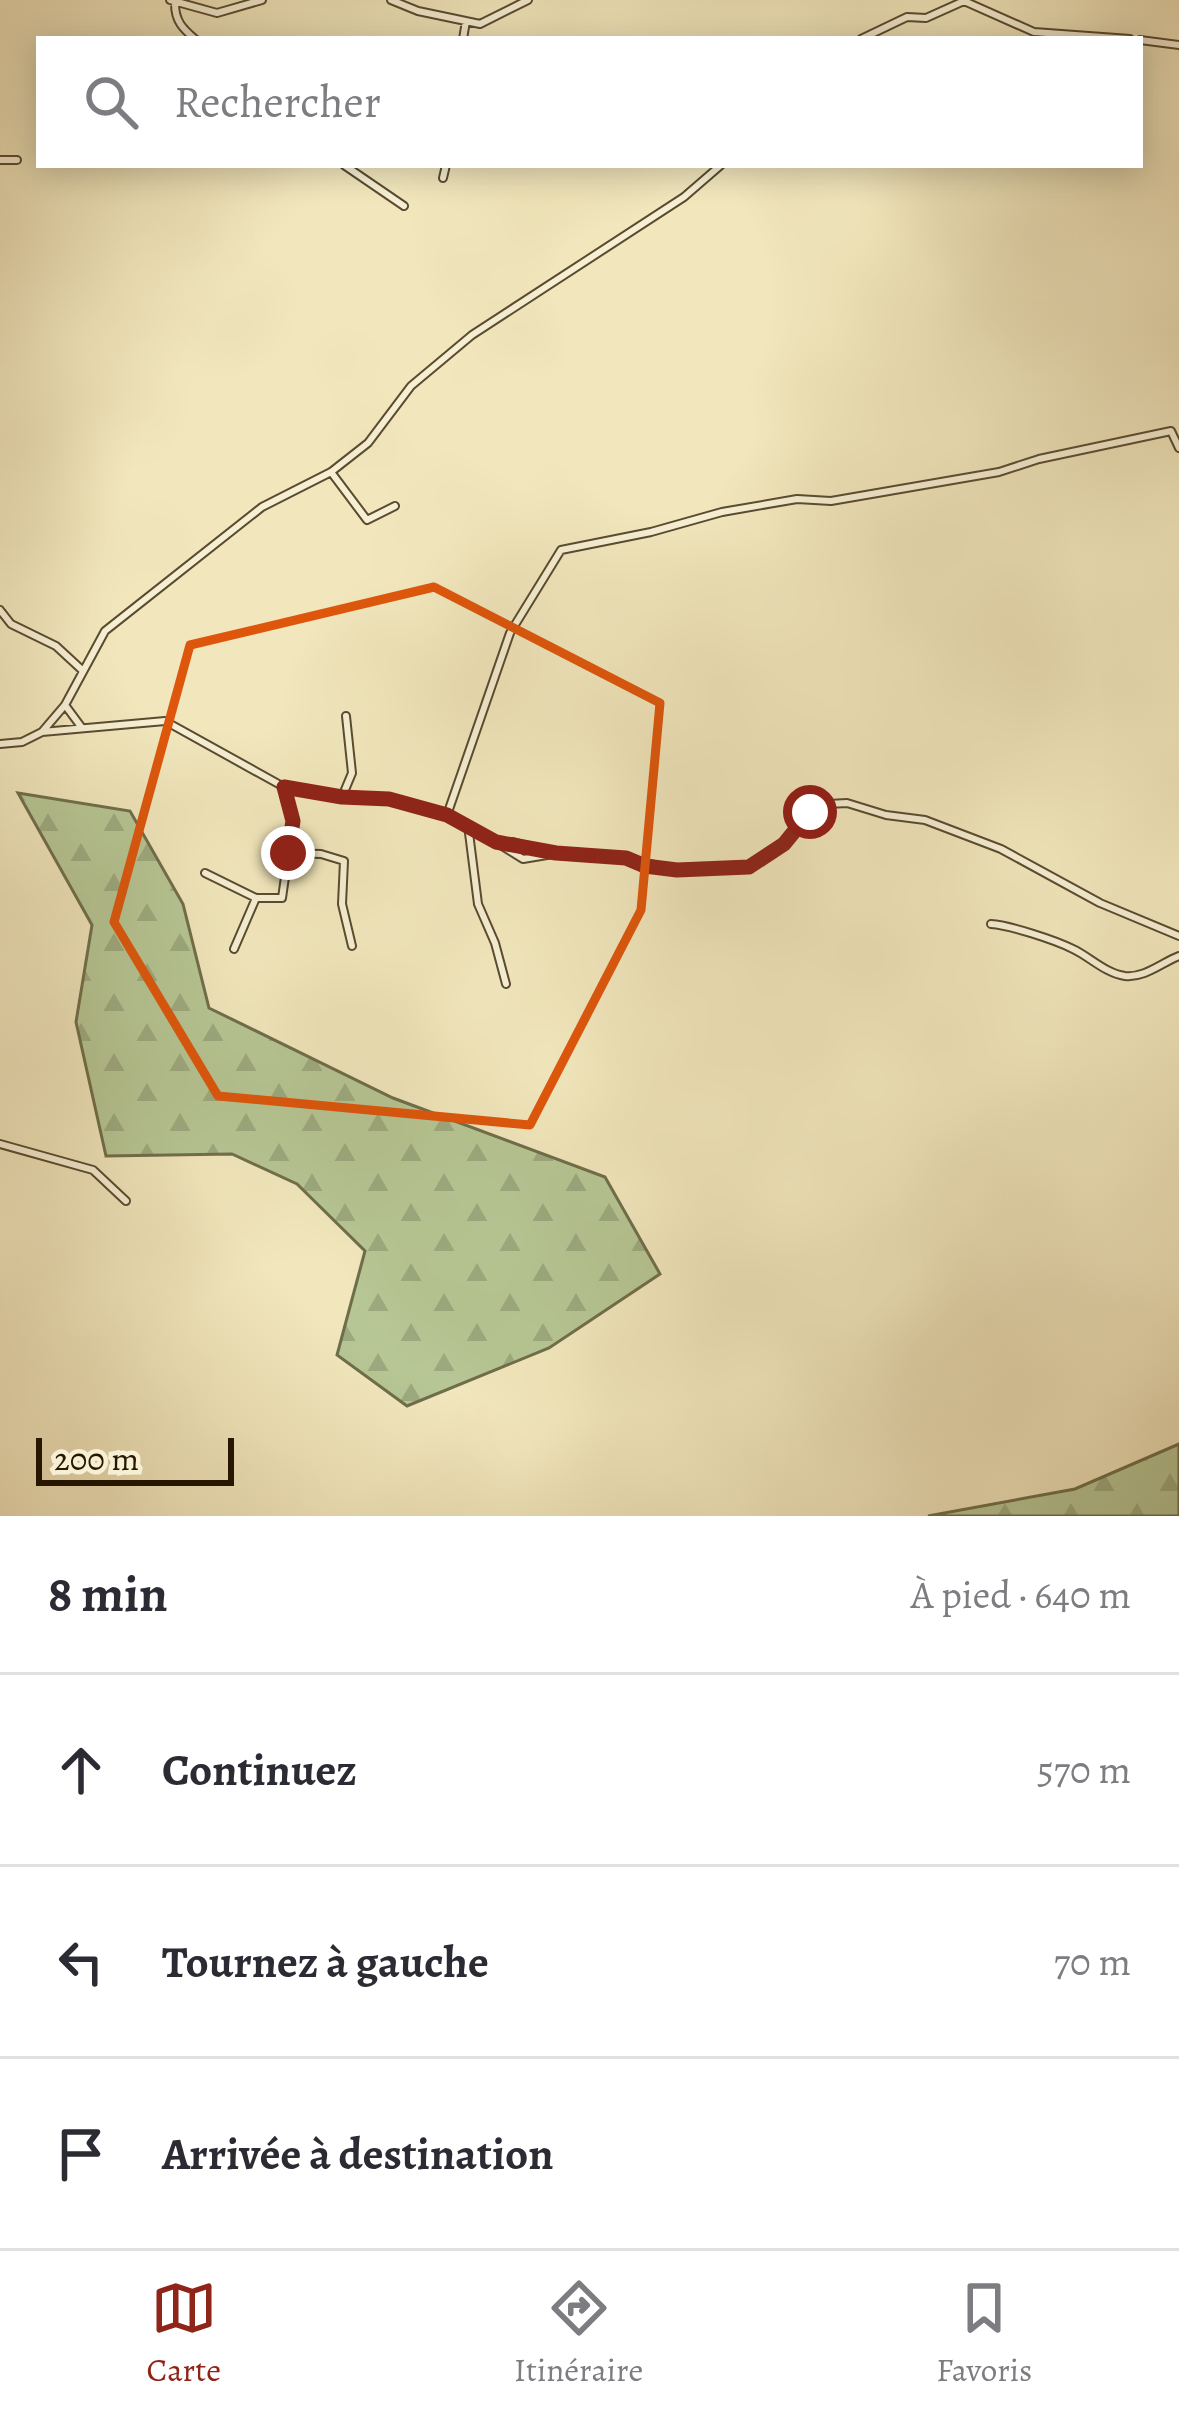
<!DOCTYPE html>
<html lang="fr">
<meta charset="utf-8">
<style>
body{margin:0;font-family:Alegreya,serif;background:#f2f2f3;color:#2b2b33}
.scale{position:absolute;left:36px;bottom:30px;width:198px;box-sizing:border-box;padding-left:12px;border:6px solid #281700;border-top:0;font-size:33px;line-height:42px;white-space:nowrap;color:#281700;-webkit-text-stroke:9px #f6efd3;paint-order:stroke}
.stop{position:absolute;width:36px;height:36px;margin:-27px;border:9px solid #8f2418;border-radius:50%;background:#fff}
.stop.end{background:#8f2418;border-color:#fff;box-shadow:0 3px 12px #0008}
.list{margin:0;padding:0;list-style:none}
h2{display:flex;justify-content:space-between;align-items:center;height:156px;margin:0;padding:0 48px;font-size:51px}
h2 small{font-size:39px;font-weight:400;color:#7c7c81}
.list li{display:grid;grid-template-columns:78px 1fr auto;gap:36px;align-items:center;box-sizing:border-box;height:192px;padding:0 48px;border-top:3px solid #e1e1e2}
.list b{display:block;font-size:45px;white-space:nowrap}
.list em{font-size:39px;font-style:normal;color:#7c7c81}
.icon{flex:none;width:66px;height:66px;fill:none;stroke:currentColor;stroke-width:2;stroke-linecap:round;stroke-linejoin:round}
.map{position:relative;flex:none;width:1179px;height:1516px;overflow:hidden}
.search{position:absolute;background:#fff;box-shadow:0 6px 30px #0003;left:36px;right:36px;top:36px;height:132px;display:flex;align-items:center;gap:30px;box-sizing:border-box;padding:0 42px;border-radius:0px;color:#7c7c81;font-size:45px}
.sheet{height:732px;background:#fff}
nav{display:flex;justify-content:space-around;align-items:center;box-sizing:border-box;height:168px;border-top:3px solid #e1e1e2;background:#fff;font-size:33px;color:#7c7c81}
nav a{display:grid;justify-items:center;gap:6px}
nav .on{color:#8f2418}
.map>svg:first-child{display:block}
</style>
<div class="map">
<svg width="1179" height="1516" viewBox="0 0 1179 1516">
<defs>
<pattern id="forest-firs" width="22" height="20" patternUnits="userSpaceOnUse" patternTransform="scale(3)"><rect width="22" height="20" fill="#b6c694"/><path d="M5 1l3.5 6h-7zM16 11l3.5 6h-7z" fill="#9ca97e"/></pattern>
</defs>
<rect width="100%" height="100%" fill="#f1e6bc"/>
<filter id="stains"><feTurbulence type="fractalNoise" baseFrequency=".00167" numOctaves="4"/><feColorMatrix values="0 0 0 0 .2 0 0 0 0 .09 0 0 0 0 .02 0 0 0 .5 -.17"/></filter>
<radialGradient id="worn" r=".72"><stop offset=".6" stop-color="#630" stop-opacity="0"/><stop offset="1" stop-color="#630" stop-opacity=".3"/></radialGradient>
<!-- forest -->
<path fill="url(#forest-firs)" stroke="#6f6e4a" stroke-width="3" d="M18,793L130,811L183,904L209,1008L393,1098L605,1177L660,1274L549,1348L407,1406L337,1355L365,1251L297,1184L232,1154L106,1156L76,1022L92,925Z
M1179,1444V1516H928L1075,1489Z"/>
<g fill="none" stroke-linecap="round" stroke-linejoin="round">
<defs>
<path id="minor" d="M170,0L217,13L262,0
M391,0L418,11L480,24L528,0
M175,4C175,21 183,29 195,39
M463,39L466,21
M861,39L907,17L926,18L964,1L1034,32L1130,39
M1140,40L1179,45
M0,160H17
M344,165L404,206
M443,178L446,165
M331,472L367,520L395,506
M0,610L11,624L56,646L82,670
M65,705L82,728
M42,732L165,721L284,787L342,797L389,799L447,815L496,843L513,842L556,853L625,858L677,870L749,867L784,844L796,824L810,812L828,804L847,803L886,815L925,820L1001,849L1100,903L1179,936
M0,744L22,742L42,732L65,705L105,631L262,507L331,472L368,443L411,386L472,335L684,197L721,165
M342,797L352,773L346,716
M447,815L510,633L561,550L651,532L722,512L797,499L831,501L999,472L1039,459L1171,431L1179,448
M468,825L478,904L495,943L506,984
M499,844L523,859L553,854
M288,853L321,854L344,861L342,904L352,946
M205,873L256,898H282L293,821L285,789
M991,924C1009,925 1055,940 1073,949C1090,957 1105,973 1125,976C1145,978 1161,963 1179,956
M234,949L256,898
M0,1144L93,1170L126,1201"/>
</defs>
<!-- minor casing -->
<use href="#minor" stroke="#5a4b2f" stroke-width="10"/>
<!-- minor -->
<use href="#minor" stroke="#f6efd3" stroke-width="6"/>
</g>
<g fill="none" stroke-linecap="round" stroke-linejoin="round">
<!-- route -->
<path stroke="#8f2418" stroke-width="15" d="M288,853L293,821L284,787L342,797L389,799L447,815L496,842L556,853L626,858L645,866L677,870L749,867L784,844L810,812"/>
</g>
<!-- marked area -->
<path fill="none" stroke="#de560b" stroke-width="9" stroke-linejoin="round" d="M434,587L660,703L641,910L530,1125L218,1096L114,922L190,645Z"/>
<rect width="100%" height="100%" filter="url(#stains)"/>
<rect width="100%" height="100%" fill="url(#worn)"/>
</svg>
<div class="scale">200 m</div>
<div class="stop" style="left:810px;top:812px"></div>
<div class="stop end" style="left:288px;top:853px"></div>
<div class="search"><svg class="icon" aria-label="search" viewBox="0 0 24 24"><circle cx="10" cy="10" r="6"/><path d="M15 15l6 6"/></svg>Rechercher</div>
</div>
<section class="sheet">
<h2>8 min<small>À pied · 640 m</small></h2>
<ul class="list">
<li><svg class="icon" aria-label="ahead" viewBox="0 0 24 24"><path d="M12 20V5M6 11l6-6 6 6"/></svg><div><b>Continuez</b></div><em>570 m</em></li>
<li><svg class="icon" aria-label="left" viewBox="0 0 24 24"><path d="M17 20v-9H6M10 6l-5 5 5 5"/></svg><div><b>Tournez à gauche</b></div><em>70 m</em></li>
<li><svg class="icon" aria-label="arrive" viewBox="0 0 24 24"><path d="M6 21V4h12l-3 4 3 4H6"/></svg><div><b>Arrivée à destination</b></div></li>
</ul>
</section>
<nav>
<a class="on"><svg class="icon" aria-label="map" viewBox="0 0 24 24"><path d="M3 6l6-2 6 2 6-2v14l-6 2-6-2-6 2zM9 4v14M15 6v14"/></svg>Carte</a>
<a><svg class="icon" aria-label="directions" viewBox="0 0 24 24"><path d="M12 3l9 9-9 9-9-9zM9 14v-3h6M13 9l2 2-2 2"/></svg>Itinéraire</a>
<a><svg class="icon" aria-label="saved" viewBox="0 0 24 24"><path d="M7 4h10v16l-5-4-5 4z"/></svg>Favoris</a>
</nav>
